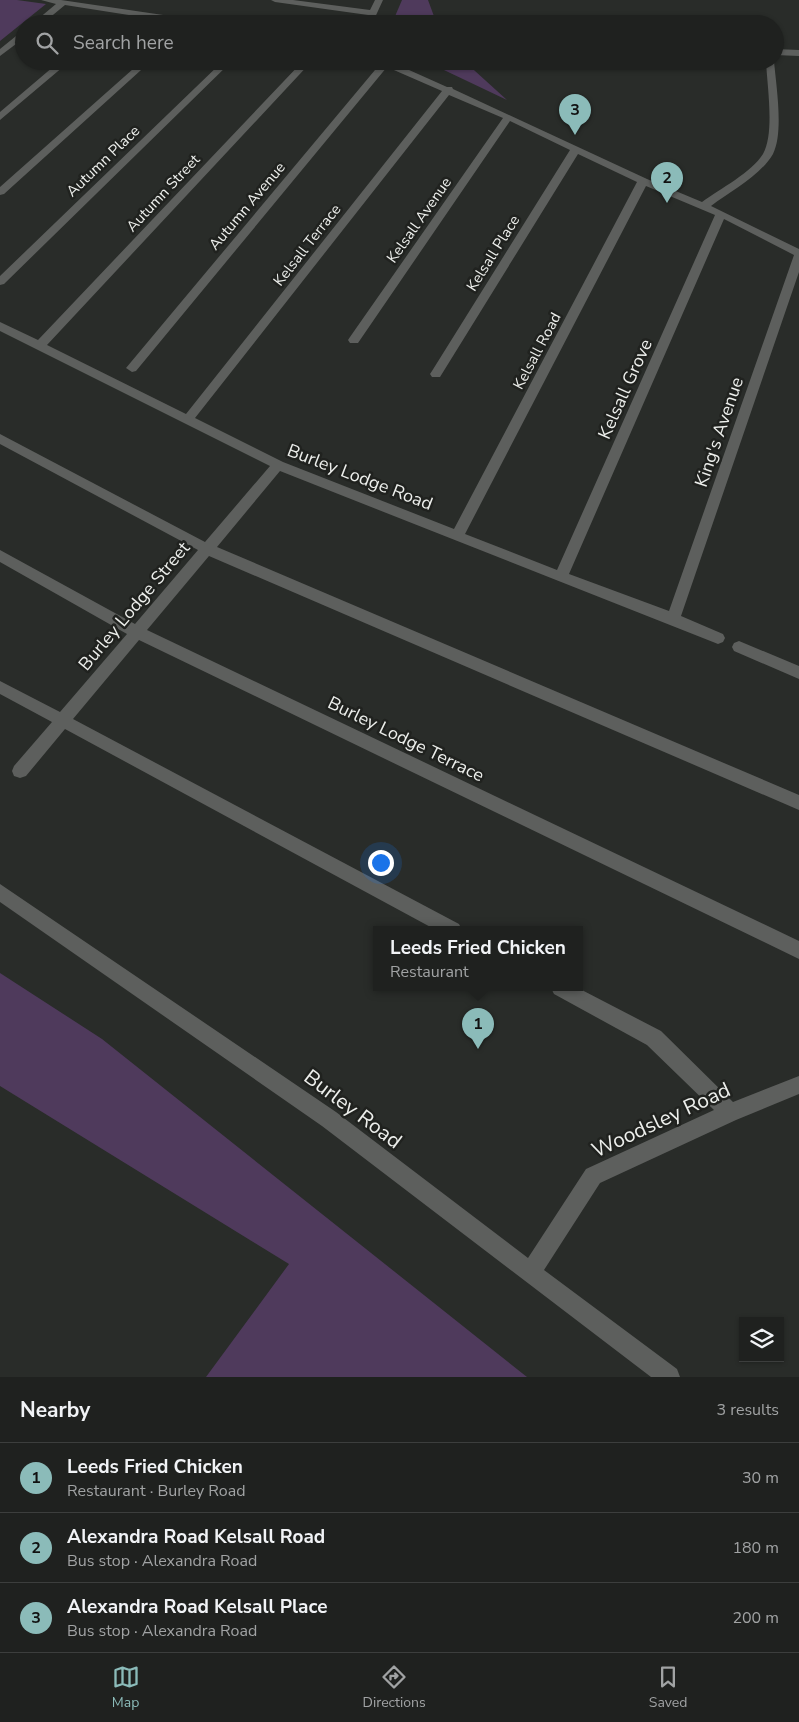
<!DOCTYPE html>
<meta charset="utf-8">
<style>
body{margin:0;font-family:"Nunito Sans",sans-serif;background:#2c2e2c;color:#f1f3f6}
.controls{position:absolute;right:15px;bottom:15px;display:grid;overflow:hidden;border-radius:0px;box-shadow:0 1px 4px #0004}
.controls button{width:45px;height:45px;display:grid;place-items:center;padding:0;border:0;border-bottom:1px solid #3c3e3d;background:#1f211f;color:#f1f3f6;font:25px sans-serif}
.you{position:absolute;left:380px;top:862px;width:18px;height:18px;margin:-12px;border:4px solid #fff;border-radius:50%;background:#1a73e8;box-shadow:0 0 0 8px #1a73e833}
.badge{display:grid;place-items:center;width:32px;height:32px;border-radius:50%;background:#8bbbb9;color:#111;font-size:16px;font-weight:700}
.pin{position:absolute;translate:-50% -41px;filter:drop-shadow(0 1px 2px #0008)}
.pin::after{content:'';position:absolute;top:26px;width:18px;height:15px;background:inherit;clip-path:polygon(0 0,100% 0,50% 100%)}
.popup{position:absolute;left:373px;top:926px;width:210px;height:65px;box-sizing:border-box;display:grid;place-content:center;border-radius:0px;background:#1f211f;filter:drop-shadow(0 1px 4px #0005);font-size:16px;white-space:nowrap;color:#a1a3a4}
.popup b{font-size:19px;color:#f1f3f6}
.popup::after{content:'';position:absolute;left:50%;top:100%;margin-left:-10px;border:10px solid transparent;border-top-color:#1f211f}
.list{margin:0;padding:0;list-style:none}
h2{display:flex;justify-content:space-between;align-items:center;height:65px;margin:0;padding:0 20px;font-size:21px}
h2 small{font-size:16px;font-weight:400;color:#a1a3a4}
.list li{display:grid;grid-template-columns:32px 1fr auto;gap:15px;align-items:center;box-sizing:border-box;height:70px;padding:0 20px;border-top:1px solid #3c3e3d}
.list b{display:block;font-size:19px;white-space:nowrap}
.list p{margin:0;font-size:16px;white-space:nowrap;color:#a1a3a4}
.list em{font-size:16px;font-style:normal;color:#a1a3a4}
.icon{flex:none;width:28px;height:28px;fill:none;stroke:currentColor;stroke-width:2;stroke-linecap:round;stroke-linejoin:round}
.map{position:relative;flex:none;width:799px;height:1377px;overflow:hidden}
.search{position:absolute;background:#1f211f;box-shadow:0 1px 4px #0004;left:15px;right:15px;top:15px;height:55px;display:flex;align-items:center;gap:12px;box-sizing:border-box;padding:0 18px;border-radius:28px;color:#a1a3a4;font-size:19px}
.sheet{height:275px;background:#1f211f}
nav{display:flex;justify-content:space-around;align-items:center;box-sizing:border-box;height:70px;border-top:1px solid #3c3e3d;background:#1f211f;font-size:14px;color:#a1a3a4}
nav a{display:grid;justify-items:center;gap:2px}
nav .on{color:#8bbbb9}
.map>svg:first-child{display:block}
</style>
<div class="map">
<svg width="799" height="1377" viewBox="0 0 799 1377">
<rect width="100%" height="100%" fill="#292c29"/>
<!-- green -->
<path fill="#4f3a5c" d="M0,0H17L46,4L0,41Z
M402,0H428L435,19C425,24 403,25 393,21Z
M425,61H464L507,100Z
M0,973L102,1039L527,1377H206L289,1264L0,1086Z"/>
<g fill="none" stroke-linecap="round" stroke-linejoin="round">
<!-- minor -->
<path fill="#5d5f5d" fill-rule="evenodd" d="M41,0H61L204,21L208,24H186L65,5L42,24H32L56,4Z
M271,0H293L370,10L375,0H383L372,24H364L368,15L275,2Z
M21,32H24V38L0,56V49Z
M775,49L799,50V56L775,55Z
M60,61H70L0,120V112Z
M142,61H151L4,194L0,195V187Z
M223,61H232L4,284L0,285V276Z
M303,61H312L47,345L186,414L442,91L387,67L136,371L132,372L126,368L380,64L377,61H389L447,87H452L453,89L647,179L702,202C720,189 752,172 763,154C775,133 767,85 766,61H774C776,85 784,132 773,154C760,176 731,191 711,206L799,249V272L681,616L723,634L725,638L723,642L718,644L713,642L280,471L217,547L799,795V810L209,556L147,630L799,941V959L139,640L73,719L459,924L462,930H436L65,729L26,776L20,778L14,776L12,771L14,766L52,722L0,694V681L60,712L127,634L0,562V550L135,624L198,550L0,444V434L205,542L270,466L0,331V322L38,340ZM449,95L503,118L350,337L348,340L350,343H358L510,121L570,150L432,371L430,374L432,377H440L578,154L637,182L454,529L283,462L195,418ZM646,186L715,215L557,570L465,534ZM724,219L794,255L669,611L569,574Z
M739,641L799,666V679L734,651L732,647L734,643Z
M0,884L336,1112L528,1258L586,1169L714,1110L647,1045L554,994L551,988H578L661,1031L733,1102L799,1076V1094L736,1120L600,1183L544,1270L677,1369L680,1377H651L322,1126L0,902Z"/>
</g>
<g text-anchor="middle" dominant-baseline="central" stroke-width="5" stroke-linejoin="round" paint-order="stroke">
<!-- far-street labels -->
<g font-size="15" fill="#edefec" stroke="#20221f">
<text transform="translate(103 161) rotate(-44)">Autumn Place</text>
<text transform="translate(163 193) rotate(-47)">Autumn Street</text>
<text transform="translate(247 206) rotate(-50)">Autumn Avenue</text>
<text transform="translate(419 220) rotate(-55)">Kelsall Avenue</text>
<text transform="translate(307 245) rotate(-52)">Kelsall Terrace</text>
<text transform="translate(493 253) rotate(-58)">Kelsall Place</text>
<text transform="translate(537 351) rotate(-62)">Kelsall Road</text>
</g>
<!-- street labels -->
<g font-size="18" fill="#edefec" stroke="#20221f">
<text transform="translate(625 389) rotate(-66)">Kelsall Grove</text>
<text transform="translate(719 432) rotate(-71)">King's Avenue</text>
<text transform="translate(360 477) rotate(21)">Burley Lodge Road</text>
<text transform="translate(134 606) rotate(-50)">Burley Lodge Street</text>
<text transform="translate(406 739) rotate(26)">Burley Lodge Terrace</text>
</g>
<!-- near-street labels -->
<g font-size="21" fill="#edefec" stroke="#20221f">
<text transform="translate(353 1109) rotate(37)">Burley Road</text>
<text transform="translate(661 1120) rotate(-25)">Woodsley Road</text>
</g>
</g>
</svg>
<div class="controls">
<button><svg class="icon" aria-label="layers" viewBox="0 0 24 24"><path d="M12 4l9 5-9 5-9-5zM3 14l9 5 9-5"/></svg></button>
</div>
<div class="you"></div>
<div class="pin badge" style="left:478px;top:1049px">1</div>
<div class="popup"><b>Leeds Fried Chicken</b>Restaurant</div>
<div class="pin badge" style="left:667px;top:203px">2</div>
<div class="pin badge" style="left:575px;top:135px">3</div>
<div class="search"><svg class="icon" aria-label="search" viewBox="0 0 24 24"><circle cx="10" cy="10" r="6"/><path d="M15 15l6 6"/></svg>Search here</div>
</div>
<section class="sheet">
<h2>Nearby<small>3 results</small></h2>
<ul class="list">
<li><span class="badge">1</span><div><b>Leeds Fried Chicken</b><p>Restaurant · Burley Road</p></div><em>30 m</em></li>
<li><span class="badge">2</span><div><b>Alexandra Road Kelsall Road</b><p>Bus stop · Alexandra Road</p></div><em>180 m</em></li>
<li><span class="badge">3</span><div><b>Alexandra Road Kelsall Place</b><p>Bus stop · Alexandra Road</p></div><em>200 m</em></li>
</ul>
</section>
<nav>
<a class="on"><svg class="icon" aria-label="map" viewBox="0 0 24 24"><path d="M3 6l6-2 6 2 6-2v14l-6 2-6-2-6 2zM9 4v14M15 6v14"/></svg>Map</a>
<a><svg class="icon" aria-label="directions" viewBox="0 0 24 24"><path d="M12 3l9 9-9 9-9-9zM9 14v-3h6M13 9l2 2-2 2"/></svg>Directions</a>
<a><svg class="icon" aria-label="saved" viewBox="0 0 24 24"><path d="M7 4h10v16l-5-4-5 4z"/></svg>Saved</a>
</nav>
